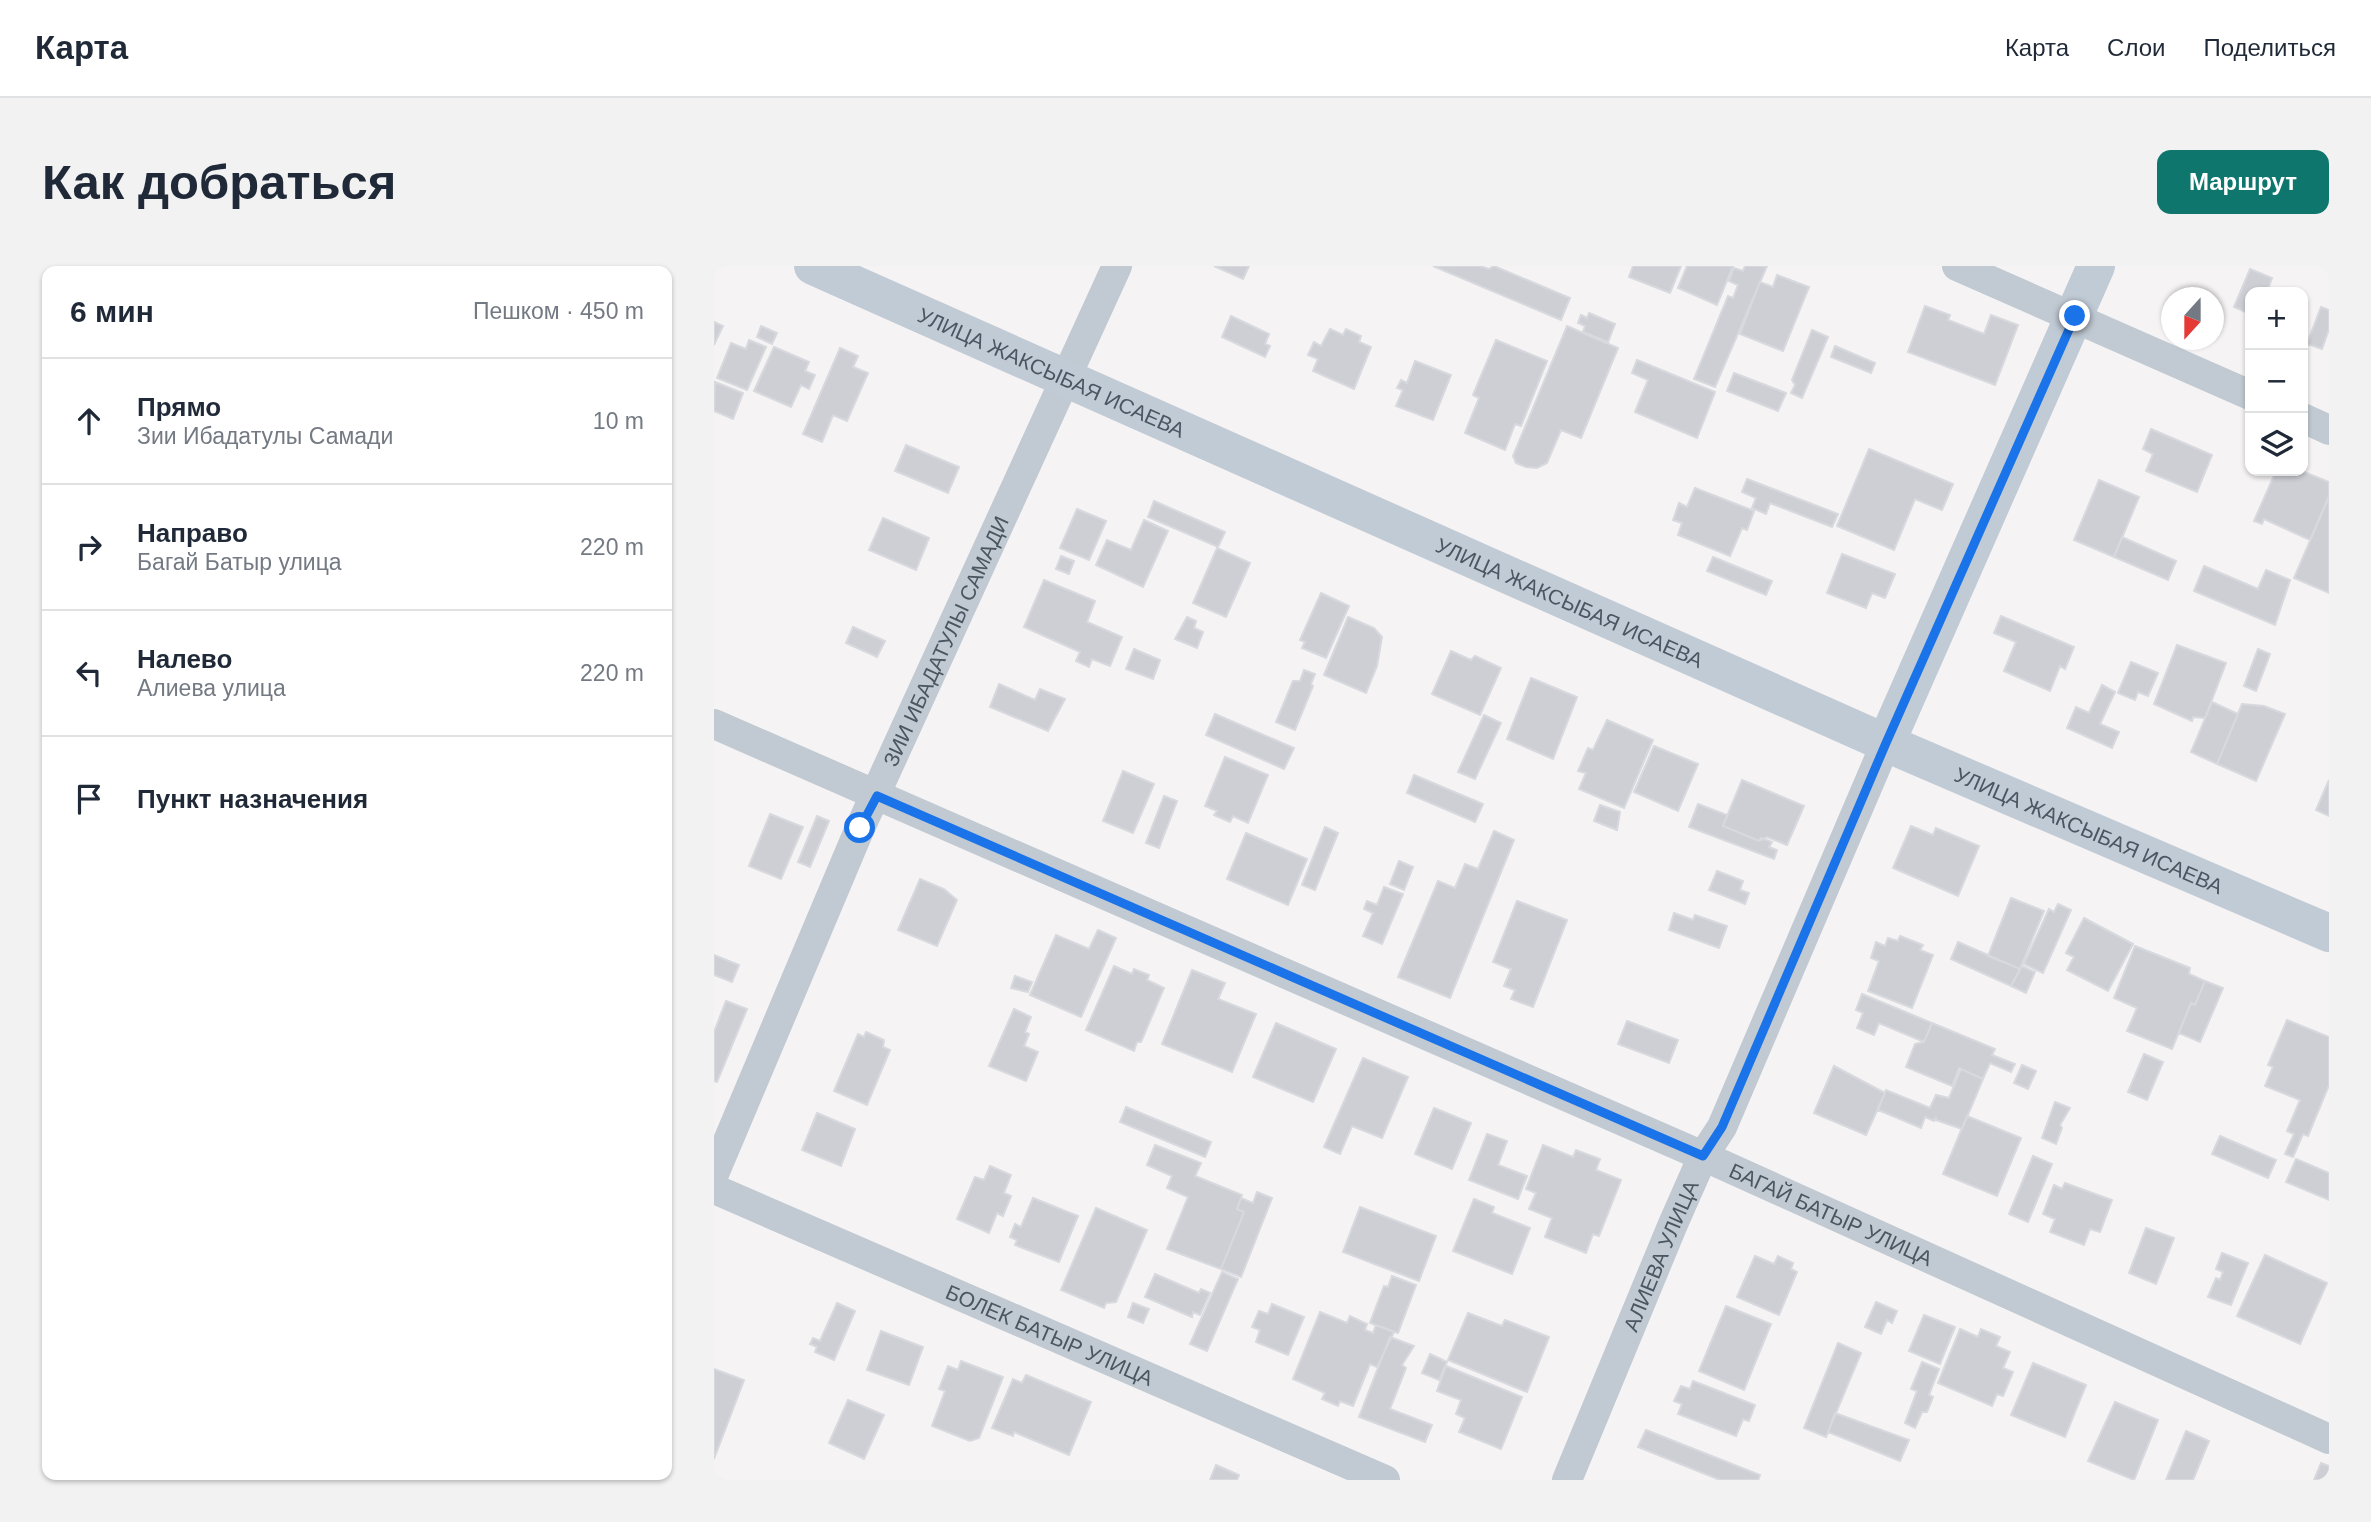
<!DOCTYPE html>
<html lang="ru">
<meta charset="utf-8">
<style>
body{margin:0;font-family:Arial,sans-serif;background:#f2f2f3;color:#1f2937}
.controls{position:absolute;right:21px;top:21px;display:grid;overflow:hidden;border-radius:14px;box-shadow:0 2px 5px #0004}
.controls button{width:63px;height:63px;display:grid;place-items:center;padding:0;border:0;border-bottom:2px solid #e0e1e3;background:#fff;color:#1f2937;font:35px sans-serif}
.compass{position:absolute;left:1447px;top:21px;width:63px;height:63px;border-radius:50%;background:#fff;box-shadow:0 2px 5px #0004;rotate:201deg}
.stop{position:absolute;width:21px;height:21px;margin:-16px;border:5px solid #1a73e8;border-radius:50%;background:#fff}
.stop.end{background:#1a73e8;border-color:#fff;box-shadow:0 2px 7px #0008}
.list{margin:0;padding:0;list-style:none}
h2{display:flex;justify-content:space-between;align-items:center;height:91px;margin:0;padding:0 28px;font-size:30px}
h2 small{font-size:23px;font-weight:400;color:#747a83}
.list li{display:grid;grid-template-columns:46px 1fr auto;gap:21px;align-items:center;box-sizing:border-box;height:126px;padding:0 28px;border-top:2px solid #e0e1e3}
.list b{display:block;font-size:26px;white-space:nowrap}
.list p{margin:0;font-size:23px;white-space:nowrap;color:#747a83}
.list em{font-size:23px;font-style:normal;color:#747a83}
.icon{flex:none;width:38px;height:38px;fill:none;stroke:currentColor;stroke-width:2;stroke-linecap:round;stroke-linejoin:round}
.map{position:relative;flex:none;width:1615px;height:1214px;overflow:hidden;border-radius:14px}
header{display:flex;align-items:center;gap:42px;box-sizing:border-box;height:98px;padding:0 35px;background:#fff;border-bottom:2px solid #e0e1e3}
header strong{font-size:33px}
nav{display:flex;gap:38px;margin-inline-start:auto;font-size:24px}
.intro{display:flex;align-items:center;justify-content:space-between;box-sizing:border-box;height:168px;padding:0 42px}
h1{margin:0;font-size:49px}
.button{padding:18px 32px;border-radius:14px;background:#0f766e;color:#fff;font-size:24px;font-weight:700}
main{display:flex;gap:42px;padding:0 42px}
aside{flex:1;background:#fff;border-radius:14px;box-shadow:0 2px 5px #0004}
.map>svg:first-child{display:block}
</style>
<header>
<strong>Карта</strong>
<nav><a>Карта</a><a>Слои</a><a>Поделиться</a></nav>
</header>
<div class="intro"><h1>Как добраться</h1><a class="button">Маршрут</a></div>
<main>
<aside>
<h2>6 мин<small>Пешком · 450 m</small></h2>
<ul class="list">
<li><svg class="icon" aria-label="ahead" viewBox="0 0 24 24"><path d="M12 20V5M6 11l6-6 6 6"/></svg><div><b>Прямо</b><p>Зии Ибадатулы Самади</p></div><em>10 m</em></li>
<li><svg class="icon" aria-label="right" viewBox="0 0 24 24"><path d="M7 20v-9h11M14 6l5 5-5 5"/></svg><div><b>Направо</b><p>Багай Батыр улица</p></div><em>220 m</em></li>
<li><svg class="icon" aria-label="left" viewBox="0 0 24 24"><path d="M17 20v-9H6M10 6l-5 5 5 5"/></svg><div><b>Налево</b><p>Алиева улица</p></div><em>220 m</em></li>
<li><svg class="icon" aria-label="arrive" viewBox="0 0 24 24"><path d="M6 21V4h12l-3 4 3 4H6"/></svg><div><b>Пункт назначения</b></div></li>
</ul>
</aside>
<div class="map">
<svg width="1615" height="1214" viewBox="0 0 1615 1214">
<rect width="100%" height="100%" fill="#f5f3f3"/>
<!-- building -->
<path fill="#cdcfd5" stroke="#d7d9de" stroke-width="2" d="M500,0H535L529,13Z
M719,0H766L775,3L780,0L856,32L847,54Z
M919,0H967L956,27L915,11Z
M973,0H1019L1003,39L964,22Z
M1031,0H1053L1001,121L980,113L1014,30L1019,32L1024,19L1015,15L1020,2L1029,5Z
M1536,3L1558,12L1553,26H1536V48L1520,41Z
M1063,9L1095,21L1069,85L1026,68L1046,16L1059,21Z
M1211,40L1236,49L1234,54L1270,68L1277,49L1304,59L1281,119L1194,86Z
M1607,41L1615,44V63L1608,83L1593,78Z
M875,47L901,58L894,76L869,66L871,60L864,57L867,49L873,52Z
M517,50L555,68L551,78L556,80L551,91L508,71Z
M0,56L9,60L0,79Z
M47,60L63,67L58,78L43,71Z
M853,60L904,82L867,172L847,164L833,197L823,202L812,201L802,197L799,190Z
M616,63L629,69L632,63L647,70L645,76L657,81L640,123L599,105L604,93L594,89L600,76L607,80Z
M1098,64L1114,71L1088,132L1077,127L1081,119L1078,114Z
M35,74L52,81L33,124L3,112L17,77L32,83Z
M782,74L833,95L807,160L801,158L791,184L751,167L765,132L759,129Z
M1121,80L1161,97L1157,107L1117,91Z
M60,81L95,96L91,105L101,109L95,123L87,119L77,141L40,125Z
M126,82L144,90L139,101L154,107L133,155L119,149L108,176L89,168Z
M923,94L1001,126L983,172L921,146L934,114L918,107Z
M701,95L737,109L719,154L682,140L689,124L683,122L687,114L693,117Z
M1020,107L1072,127L1064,145L1013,125Z
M1,116L29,127L19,153L0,145Z
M1437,163L1498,189L1483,226L1432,205L1439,188L1429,183Z
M192,179L245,201L234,227L181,205Z
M1155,183L1239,218L1228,244L1201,233L1180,284L1123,260Z
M1562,205H1588L1615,216V230L1596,274L1550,253L1548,258L1540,255Z
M1033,213L1124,248L1118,261L1056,237L1052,248L1038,242L1042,232L1028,226Z
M1385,214L1425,231L1400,291L1360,274Z
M981,222L1040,245L1033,264L1028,262L1016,290L964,269L968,257L959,254L965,237L973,241Z
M1614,233H1615V327L1580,312Z
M440,235L511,266L504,281L434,251Z
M363,243L392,255L375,294L346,282Z
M169,252L215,272L202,304L155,284Z
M430,254L454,265L429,321L382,299L393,274L417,284Z
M1408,271L1462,295L1454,314L1400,291Z
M503,282L536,297L512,351L479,337Z
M1128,288L1181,308L1171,332L1158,327L1152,342L1113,327Z
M347,290L360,295L355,308L342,303Z
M999,291L1058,315L1052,329L993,305Z
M1490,300L1544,323L1552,304L1576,314L1561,359L1480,325Z
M330,314L381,335L373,356L408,371L396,400L378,393L375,401L362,395L366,386L310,361Z
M607,327L635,340L612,392L588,382L591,376L586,374Z
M1287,350L1360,381L1351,403L1346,400L1336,425L1290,405L1302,376L1280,367Z
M473,351L482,355L480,362L489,366L483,382L461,373Z
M634,351L660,362L668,371L663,400L652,427L610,409Z
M139,361L171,375L163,391L132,377Z
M1463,379L1512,397L1491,452L1479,451L1478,455L1440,438Z
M420,383L446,394L439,413L412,403Z
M1544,383L1556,388L1542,425L1530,420Z
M737,385L757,394L761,390L787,402L766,449L718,428Z
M1417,396L1444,407L1434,430L1424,426L1421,434L1404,427Z
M590,404L601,408L597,418L599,420L581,464L562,456L579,415H586Z
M817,412L863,431L839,493L793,473Z
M285,418L321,434L326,423L351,433L334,465L276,441Z
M1388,419L1401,426L1386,458L1405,466L1398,482L1353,462L1362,441L1375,447Z
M1498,436L1524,448L1503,498L1477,486Z
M1528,438L1550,440L1571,448L1542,515L1503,498Z
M501,448L580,482L570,503L492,469Z
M770,449L787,457L761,513L744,506Z
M893,454L939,474L910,542L865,523L872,507L864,505L874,482L879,484Z
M940,480L984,498L964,545L920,526Z
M511,491L554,509L534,557L519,550L516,556L500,549L503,545L491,540Z
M409,505L440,518L419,567L389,555Z
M700,509L769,538L761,556L693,527Z
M1028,514L1090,540L1073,579L1053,571L1045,575L1009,560Z
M1615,514V550L1602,544Z
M450,530L463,535L445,582L432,577Z
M984,538L1013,549L1009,560L1045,575L1047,572L1058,576L1055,581L1063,584L1060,593L975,561Z
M886,539L906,546L903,564L880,555Z
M56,548L89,561L67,613L35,600Z
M103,550L115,555L96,601L84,596Z
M1197,560L1219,569L1222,562L1265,580L1244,630L1179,602Z
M611,561L624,567L601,624L588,619Z
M780,565L800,574L736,732L684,711L724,615L741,622L751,598L764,603Z
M532,567L593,593L574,639L513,613Z
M685,595L699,601L690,624L676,618Z
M1003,605L1029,615L1026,624L1035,627L1031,638L995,624Z
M206,613L230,623L243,634L223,680L184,664Z
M670,621L689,628L668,678L649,670L659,647L650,643L653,635L663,639Z
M1297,632L1330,645L1306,703L1274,690Z
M803,635L853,654L819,741L797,733L801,724L790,720L797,703L779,696Z
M1344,638L1357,644L1329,707L1310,698L1335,643L1340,646Z
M960,647L979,654L981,649L1013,660L1005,682L955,664Z
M1370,652L1419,678L1394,725L1353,704L1360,691L1352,687Z
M384,664L402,672L367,751L316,729L342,669L375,683Z
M1186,670L1209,679L1206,684L1219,689L1198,742L1154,725L1165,695L1157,692L1162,676L1171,680L1174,672L1184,675Z
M1244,676L1306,703L1297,720L1237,693Z
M1421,680L1476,702L1475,708L1491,715L1481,739L1477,737L1458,783L1413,765L1423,742L1400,732Z
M0,689L25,699L18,716L0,709Z
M400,700L418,708L420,703L435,709L433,714L450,722L427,776H423L420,785L372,764Z
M1308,700L1321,706L1312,727L1297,720Z
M478,704L511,717L504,733L542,748L518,806L448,778Z
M301,710L318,716L314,726L297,722Z
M1491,715L1509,722L1486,776L1465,767L1477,737L1481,739Z
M1148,728L1218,757L1210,776L1165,757L1160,769L1143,762L1149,747L1142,744Z
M12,735L33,743L3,816L0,815V766Z
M300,743L317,751L311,766L315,768L310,780L324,786L312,815L275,800Z
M1573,754L1615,771V819L1594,870L1589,868L1579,891L1571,888L1580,868L1573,865L1586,834L1551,820L1559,801L1554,799Z
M913,755L964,774L955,797L904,778Z
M562,757L622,783L599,836L539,811Z
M1218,757L1281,783L1278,789L1301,798L1297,806L1276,797L1269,813L1245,802L1238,820L1192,801L1201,778L1210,776Z
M152,766L170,774L169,781L176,784L153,839L120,825L144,768L150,771Z
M1430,788L1449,796L1433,834L1414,826Z
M649,792L694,811L668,872L638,860L626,888L610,881Z
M1308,799L1322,805L1314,823L1300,817Z
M1120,800L1171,827L1152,869L1100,847Z
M1247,803L1269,813L1248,863L1222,854V851L1220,855L1211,851L1207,862L1164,844L1172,824L1216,842L1222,829L1235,832Z
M1341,836L1356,842L1346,859L1348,862L1342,878L1328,872Z
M412,841L497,876L491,891L406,856Z
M720,842L757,857L738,903L701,888Z
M103,847L141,863L127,900L88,884Z
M1253,850L1307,872L1283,930L1229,908Z
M773,868L793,875L784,899L813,910L804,933L755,914Z
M1506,870L1562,894L1554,912L1498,888Z
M441,879L487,897L481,910L528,929L523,943L530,946L507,1003L453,983L474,931L453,922L458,910L433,899Z
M829,879L859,891L862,884L886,893L882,904L907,914L885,970L879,968L872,987L831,971L838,952L815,943L822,927L812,923Z
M1319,890L1338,898L1314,956L1295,948Z
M1582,893L1615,907V934L1572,916Z
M276,900L297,909L290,927L297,930L289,950L283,947L275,967L243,953L261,911L270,914Z
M1351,917L1398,934L1386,966L1376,963L1370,979L1336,966L1341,953L1329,948L1340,919L1348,923Z
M543,926L558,932L527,1011L507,1003L530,946L523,943L527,932L539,937Z
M319,932L364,950L345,996L301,979L303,974L296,971L301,958L307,961Z
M760,933L780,941L778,947L816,962L798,1008L739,985Z
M646,941L722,970L705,1015L629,986Z
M382,942L433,964L402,1036L392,1037L390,1042L347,1024Z
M1432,962L1460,972L1442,1018L1415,1007Z
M1508,987L1534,997L1517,1039L1494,1031L1502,1012L1506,1014L1509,1006L1502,1003Z
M1551,989L1613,1017L1586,1078L1523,1050Z
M1041,990L1060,998L1064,990L1079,997L1077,1003L1083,1006L1065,1049L1023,1031Z
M508,1006L524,1013L493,1085L476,1078Z
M441,1008L485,1027L487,1023L496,1027L486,1049L479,1046L478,1051L431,1031Z
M678,1010L702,1019L684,1067L656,1057L670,1020L674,1021Z
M1162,1036L1183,1045L1178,1057L1173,1054L1167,1068L1151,1061Z
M123,1037L141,1045L120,1094L101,1086L103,1081L96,1078L99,1072L106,1075Z
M419,1037L435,1043L429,1057L414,1051Z
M558,1038L590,1051L574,1089L542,1076L546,1064L538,1061L545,1045L554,1048Z
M1012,1040L1057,1058L1030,1124L985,1105Z
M606,1046L633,1057L636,1050L653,1058L651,1064L659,1067L662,1059L680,1066L663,1101L656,1098L639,1140L626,1135L624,1140L608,1133L611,1127L579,1113Z
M754,1047L788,1060L791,1054L835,1071L813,1126L734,1094Z
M1210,1049L1241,1061L1226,1098L1195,1085Z
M1246,1063L1264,1071L1267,1063L1286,1071L1282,1080L1296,1086L1289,1102L1299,1106L1289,1130L1283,1128L1278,1140L1224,1117Z
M167,1065L209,1081L195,1119L153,1104Z
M676,1071L700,1080L688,1099L692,1102L676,1143L718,1159L711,1176L645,1151Z
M1124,1077L1147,1087L1112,1171L1090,1162Z
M716,1088L733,1096L725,1114L708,1107Z
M247,1095L289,1111L265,1172L256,1175L218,1160L231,1125L225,1123L234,1100L244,1104Z
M1208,1096L1225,1103L1215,1129L1219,1131L1213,1146H1208L1201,1162L1191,1157L1203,1125L1197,1123Z
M1319,1097L1372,1119L1351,1171L1297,1149Z
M732,1100L808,1131L787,1183L745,1166L751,1152L742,1148L747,1134L723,1125Z
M0,1103L30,1114L0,1193Z
M312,1109L377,1136L355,1189L300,1166L299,1170L278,1162L299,1113L308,1117Z
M979,1115L1041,1139L1035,1155L1029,1153L1022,1170L964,1148L968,1138L960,1135L967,1120L976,1123Z
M134,1134L170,1149L150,1193L115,1177Z
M1401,1136L1444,1154L1420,1214L1374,1195Z
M1121,1147L1195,1174L1186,1195L1114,1166Z
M932,1164L1046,1209L1044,1214H1006L924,1181Z
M1472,1165L1495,1175L1479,1214H1452Z
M1607,1197L1615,1200V1214H1600Z
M502,1199L525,1209L523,1214H496Z"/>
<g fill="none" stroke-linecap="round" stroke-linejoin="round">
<!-- street -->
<g stroke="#c1cad2" stroke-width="30">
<path d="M1243,0L1536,129"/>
<path d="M1589,152L1615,164"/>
<path id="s1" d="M0,458L989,890L1615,1173"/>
<path id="s2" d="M0,908L146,562L403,0"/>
<path id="s3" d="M0,923L671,1214"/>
<path id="s4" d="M853,1214L959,958L989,890L1008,861L1172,477"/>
</g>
<!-- secondary -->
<g stroke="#c1cbd6" stroke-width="38">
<path id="s5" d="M99,0L1172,477L1615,667"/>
<path d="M1172,477L1382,0"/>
</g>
</g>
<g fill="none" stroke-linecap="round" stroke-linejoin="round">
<!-- route -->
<path stroke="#1a73e8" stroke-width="9" d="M146,562L163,530L989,890L1008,861L1172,477L1361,50"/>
</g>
<g text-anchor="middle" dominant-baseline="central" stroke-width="5" stroke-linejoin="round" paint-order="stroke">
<!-- street labels -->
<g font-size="21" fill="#4a5661" stroke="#fff">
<text stroke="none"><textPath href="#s5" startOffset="261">УЛИЦА ЖАКСЫБАЯ ИСАЕВА</textPath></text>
<text stroke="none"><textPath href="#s5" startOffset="828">УЛИЦА ЖАКСЫБАЯ ИСАЕВА</textPath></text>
<text stroke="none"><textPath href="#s2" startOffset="581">ЗИИ ИБАДАТУЛЫ САМАДИ</textPath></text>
<text stroke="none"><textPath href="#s5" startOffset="1395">УЛИЦА ЖАКСЫБАЯ ИСАЕВА</textPath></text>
<text stroke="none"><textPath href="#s1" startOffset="1220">БАГАЙ БАТЫР УЛИЦА</textPath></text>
<text stroke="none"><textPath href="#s4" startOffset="243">АЛИЕВА УЛИЦА</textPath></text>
<text stroke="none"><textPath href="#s3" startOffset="366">БОЛЕК БАТЫР УЛИЦА</textPath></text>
</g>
</g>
</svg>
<div class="controls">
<button>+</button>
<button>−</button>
<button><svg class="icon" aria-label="layers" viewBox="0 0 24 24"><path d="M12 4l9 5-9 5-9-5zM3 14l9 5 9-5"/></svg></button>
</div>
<svg class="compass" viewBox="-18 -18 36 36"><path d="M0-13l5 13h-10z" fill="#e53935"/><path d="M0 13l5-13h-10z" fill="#747a83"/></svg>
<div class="stop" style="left:146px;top:562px"></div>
<div class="stop end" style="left:1361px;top:50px"></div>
</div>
</main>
